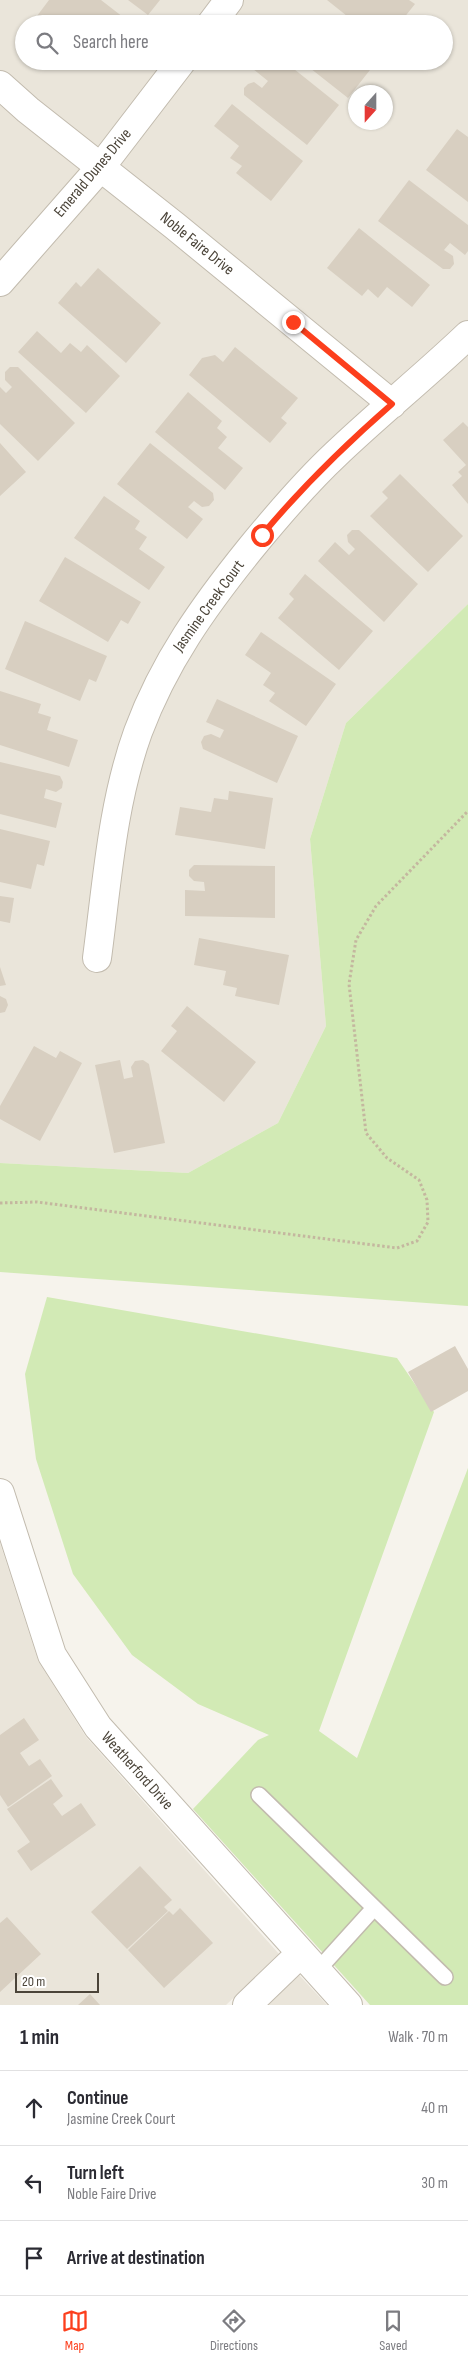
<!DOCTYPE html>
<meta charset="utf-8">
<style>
body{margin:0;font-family:"Sofia Sans Condensed",sans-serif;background:#f2f2f3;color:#2b2b33}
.compass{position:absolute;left:348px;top:85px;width:45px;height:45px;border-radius:50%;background:#fff;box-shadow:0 1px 4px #0004;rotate:201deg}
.scale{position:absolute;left:15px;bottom:12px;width:84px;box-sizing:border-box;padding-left:5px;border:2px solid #4b4439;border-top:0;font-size:14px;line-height:18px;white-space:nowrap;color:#4b4439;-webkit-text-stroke:4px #fff;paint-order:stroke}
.stop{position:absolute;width:15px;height:15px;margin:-11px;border:4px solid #fc3f1d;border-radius:50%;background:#fff}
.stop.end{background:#fc3f1d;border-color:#fff;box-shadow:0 1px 5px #0008}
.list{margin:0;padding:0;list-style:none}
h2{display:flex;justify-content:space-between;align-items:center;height:65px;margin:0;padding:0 20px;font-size:21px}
h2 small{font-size:16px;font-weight:400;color:#7c7c81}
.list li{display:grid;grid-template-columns:32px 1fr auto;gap:15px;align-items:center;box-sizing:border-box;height:75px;padding:0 20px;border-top:1px solid #e1e1e2}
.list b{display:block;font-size:19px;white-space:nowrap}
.list p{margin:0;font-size:16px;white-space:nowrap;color:#7c7c81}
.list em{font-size:16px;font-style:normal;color:#7c7c81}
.icon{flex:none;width:28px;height:28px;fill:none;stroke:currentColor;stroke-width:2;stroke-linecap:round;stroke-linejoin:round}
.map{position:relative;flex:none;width:468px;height:2005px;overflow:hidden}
.search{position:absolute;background:#fff;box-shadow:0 1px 4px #0004;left:15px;right:15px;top:15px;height:55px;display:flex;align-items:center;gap:12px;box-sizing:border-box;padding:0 18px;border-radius:28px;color:#7c7c81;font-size:19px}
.sheet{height:290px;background:#fff}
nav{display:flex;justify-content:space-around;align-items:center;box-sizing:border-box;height:70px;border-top:1px solid #e1e1e2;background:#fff;font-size:14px;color:#7c7c81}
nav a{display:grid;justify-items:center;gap:2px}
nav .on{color:#fc3f1d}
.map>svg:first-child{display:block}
</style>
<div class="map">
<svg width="468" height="2005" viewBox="0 0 468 2005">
<rect width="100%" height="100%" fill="#f6f3ec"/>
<!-- residential -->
<path fill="#eae5da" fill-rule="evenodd" d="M0,0H468V604L346,723L310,839L326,1026L278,1123L188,1173L0,1163ZM24,24H444V61H24ZM356,92H386V122H356Z
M0,1543L38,1661L86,1737L279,1954L226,2005H0Z
M299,1975L327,2005H268Z"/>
<!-- green -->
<path fill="#d2eab5" d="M468,604V1306L0,1272V1163L188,1173L278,1123L326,1026L310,839L346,723Z
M47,1297L397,1358L434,1412L319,1731L357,1758L468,1468V2005H370L193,1809L258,1740L269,1735L198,1704L132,1655L73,1574L36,1459L25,1374Z"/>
<!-- building -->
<path fill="#d8cfc1" d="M49,0H101L132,24H47L37,16Z
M128,0H160L148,15Z
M327,0H409L415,4L399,24H357Z
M259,61H284L339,105L307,145L244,95V88L248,84L254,82L262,88L268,81L253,69Z
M301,61H377L348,98Z
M232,104L303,161L271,201L236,173L242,166L230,158L239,146L214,126Z
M457,129L468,137V202L426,170Z
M409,180L468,225V251L465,255L450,243L444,250L453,256L454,264L450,269H443L378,221Z
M359,228L430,285L412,307L387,287L378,298L368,289L362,296L327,268Z
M98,268L161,323L126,363L58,303L76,282L81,287Z
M37,331L61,353L70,343L81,352L87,345L120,376L86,413L18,352Z
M235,347L298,398L281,418L287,423L270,443L189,375L202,358L215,355L223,362Z
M10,367H18L75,423L38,461L0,424V387L6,393L12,387L5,380V372Z
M188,392L222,421L217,428L227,437L218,448L243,468L225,490L155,432Z
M463,422L468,427V504L452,485L462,476L458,472L466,465L443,440Z
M0,443L26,472L0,496Z
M150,443L213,493L214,500L209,506L202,507L194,501L188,507L203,519L187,539L117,484Z
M400,474L463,536L428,572L370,516L388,498L382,492Z
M104,496L140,521L135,529L147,537L139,549L165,567L149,590L74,538Z
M352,530H359L418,584L384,622L318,561L335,542L349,555L355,549L348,542L347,535Z
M65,557L141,602L128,624L121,620L108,642L39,601Z
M305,574L373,631L339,670L278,618L294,599L289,594Z
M25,621L107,656L96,682L89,679L80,701L5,669Z
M261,632L336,684L306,726L269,701L275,693L263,685L271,673L245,655Z
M0,691L41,704L38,713L51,717L47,730L78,740L69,767L0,745Z
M217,699L298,736L277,783L203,749L201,742L204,736L211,734L220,738L224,730L206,722Z
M0,762L60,776L63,782L62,788L56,792L46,789L44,798L62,803L56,828L0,814Z
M229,791L273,798L265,849L175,835L180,807L211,812L214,798L228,800Z
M0,829L50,841L44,866L37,864L31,889L0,882Z
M194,865L275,866V918L185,916V890L205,891L204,882L194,881L189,876V870Z
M0,896L14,898L10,923L0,921Z
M199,938L289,955L279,1005L235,996L237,988L223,985L226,971L194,965Z
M0,967L6,985L0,986Z
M0,996L6,999L8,1005L5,1012L0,1013Z
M187,1006L256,1062L224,1102L161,1051L177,1031L171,1026Z
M34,1046L56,1058L60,1051L82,1063L40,1141L0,1119V1106Z
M120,1060L124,1079L133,1077L131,1067L135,1061L143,1060L149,1064L165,1143L114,1153L95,1065Z
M455,1346L468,1369V1391L431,1412L408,1372Z
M24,1718L39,1740L20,1753L29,1766L40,1759L52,1776L8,1807L0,1795V1735Z
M51,1779L63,1796L53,1804L62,1816L81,1803L96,1825L31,1871L17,1851L30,1842L7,1809Z
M140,1866L172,1900L164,1907L168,1911L127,1949L91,1912Z
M180,1908L213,1943L164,1988L128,1950L169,1911L173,1915Z
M7,1917L41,1954L0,1992V1923Z
M90,1994L100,2005H78Z"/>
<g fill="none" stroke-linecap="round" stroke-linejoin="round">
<defs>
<path id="service" d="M259,1795L445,1977
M317,1971L374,1908"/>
<path id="minor" d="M211,24L229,0
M0,85L28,110L175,226L392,404
M0,282L100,168L182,61
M97,958C107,883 112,804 138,732C164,662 204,606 250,549C277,516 305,483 336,454C379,413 425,376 468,335
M0,1493L52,1655L98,1727L348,2005
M247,2005L300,1954"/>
</defs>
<!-- service casing -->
<use href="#service" stroke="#c2bbae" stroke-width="18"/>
<!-- minor casing -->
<use href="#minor" stroke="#c2bbae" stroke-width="30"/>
<!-- path -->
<path stroke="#c4b79f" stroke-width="3" stroke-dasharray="2.5 2.5" stroke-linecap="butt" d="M0,1203L37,1202L397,1248L417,1241L428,1222L427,1200L419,1180L387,1158L366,1133L349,984L356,940L376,906L468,811"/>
<!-- service -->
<use href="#service" stroke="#fff" stroke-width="15"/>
<!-- minor -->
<use href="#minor" stroke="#fff" stroke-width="28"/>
</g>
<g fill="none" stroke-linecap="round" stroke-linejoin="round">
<!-- route -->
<path stroke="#fc3f1d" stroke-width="6" d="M262,535C302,487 345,445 392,404L293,322"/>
</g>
<g text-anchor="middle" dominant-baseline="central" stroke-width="4" stroke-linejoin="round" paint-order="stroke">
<!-- street labels -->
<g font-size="16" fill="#4b4439" stroke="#fff">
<text transform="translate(93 173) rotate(-50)">Emerald Dunes Drive</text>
<text transform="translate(197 244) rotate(39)">Noble Faire Drive</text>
<text transform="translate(209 606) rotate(-54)">Jasmine Creek Court</text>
<text transform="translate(137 1771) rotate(48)">Weatherford Drive</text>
</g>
</g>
</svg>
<svg class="compass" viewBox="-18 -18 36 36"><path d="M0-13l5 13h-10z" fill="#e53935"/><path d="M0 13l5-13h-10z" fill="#7c7c81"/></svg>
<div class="scale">20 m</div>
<div class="stop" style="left:262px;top:535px"></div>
<div class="stop end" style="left:293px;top:322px"></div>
<div class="search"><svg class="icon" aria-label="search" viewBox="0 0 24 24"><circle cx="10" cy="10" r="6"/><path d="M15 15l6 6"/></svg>Search here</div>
</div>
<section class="sheet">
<h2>1 min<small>Walk · 70 m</small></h2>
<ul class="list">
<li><svg class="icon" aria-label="ahead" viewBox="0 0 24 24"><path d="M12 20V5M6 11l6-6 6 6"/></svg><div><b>Continue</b><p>Jasmine Creek Court</p></div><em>40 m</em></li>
<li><svg class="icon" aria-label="left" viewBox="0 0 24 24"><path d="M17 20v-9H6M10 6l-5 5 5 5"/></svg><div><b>Turn left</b><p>Noble Faire Drive</p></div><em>30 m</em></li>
<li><svg class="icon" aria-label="arrive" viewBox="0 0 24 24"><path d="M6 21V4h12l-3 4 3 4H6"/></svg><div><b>Arrive at destination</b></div></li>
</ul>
</section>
<nav>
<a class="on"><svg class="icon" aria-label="map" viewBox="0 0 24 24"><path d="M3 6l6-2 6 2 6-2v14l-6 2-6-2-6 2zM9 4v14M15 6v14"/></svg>Map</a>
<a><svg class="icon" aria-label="directions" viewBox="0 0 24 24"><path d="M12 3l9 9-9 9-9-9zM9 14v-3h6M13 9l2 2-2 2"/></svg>Directions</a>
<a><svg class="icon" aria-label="saved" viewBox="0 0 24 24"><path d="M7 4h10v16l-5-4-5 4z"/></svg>Saved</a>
</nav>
